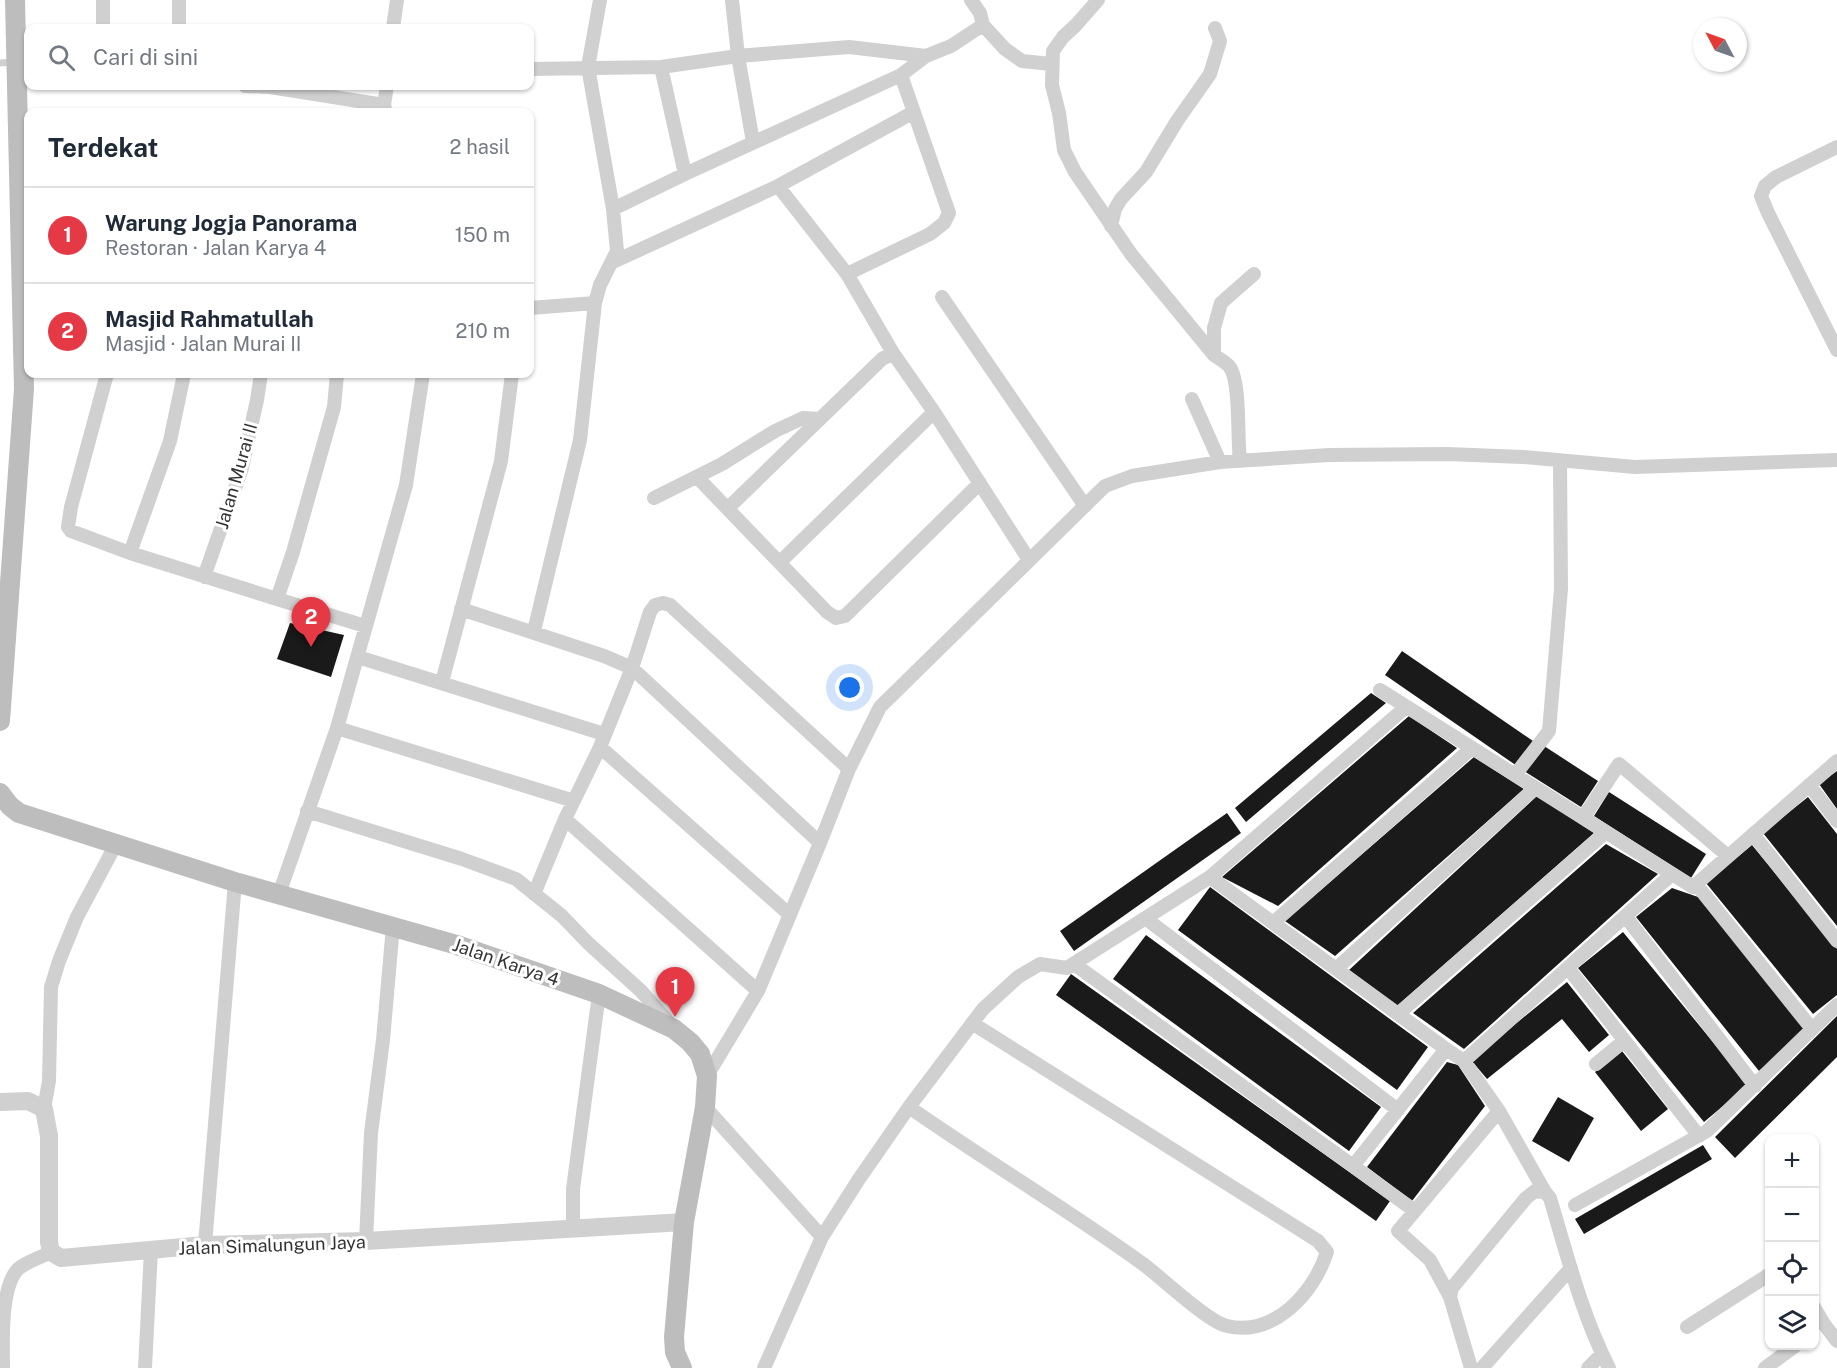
<!DOCTYPE html>
<html lang="id">
<meta charset="utf-8">
<style>
body{margin:0;font-family:"Public Sans",sans-serif;background:#f6f6f7;color:#1f2937}
.controls{position:absolute;right:18px;bottom:18px;display:grid;overflow:hidden;border-radius:12px;box-shadow:0 2px 4px #0004}
.controls button{width:54px;height:54px;display:grid;place-items:center;padding:0;border:0;border-bottom:2px solid #e0e1e3;background:#fff;color:#1f2937;font:30px sans-serif}
.compass{position:absolute;left:1693px;top:18px;width:54px;height:54px;border-radius:50%;background:#fff;box-shadow:0 2px 4px #0004;rotate:311deg}
.you{position:absolute;left:850px;top:688px;width:21px;height:21px;margin:-15px;border:4px solid #fff;border-radius:50%;background:#1a73e8;box-shadow:0 0 0 9px #1a73e833}
.badge{display:grid;place-items:center;width:39px;height:39px;border-radius:50%;background:#e63946;color:#fff;font-size:20px;font-weight:700}
.pin{position:absolute;translate:-50% -50px;filter:drop-shadow(0 2px 3px #0008)}
.pin::after{content:'';position:absolute;top:32px;width:21px;height:18px;background:inherit;clip-path:polygon(0 0,100% 0,50% 100%)}
.list{margin:0;padding:0;list-style:none}
h2{display:flex;justify-content:space-between;align-items:center;height:78px;margin:0;padding:0 24px;font-size:26px}
h2 small{font-size:20px;font-weight:400;color:#747a83}
.list li{display:grid;grid-template-columns:39px 1fr auto;gap:18px;align-items:center;box-sizing:border-box;height:96px;padding:0 24px;border-top:2px solid #e0e1e3}
.list b{display:block;font-size:22px;white-space:nowrap}
.list p{margin:0;font-size:20px;white-space:nowrap;color:#747a83}
.list em{font-size:20px;font-style:normal;color:#747a83}
.icon{flex:none;width:33px;height:33px;fill:none;stroke:currentColor;stroke-width:2;stroke-linecap:round;stroke-linejoin:round}
.map{position:relative;flex:none;width:1837px;height:1368px;overflow:hidden}
.search{position:absolute;background:#fff;box-shadow:0 2px 4px #0004;left:24px;top:24px;width:510px;height:66px;display:flex;align-items:center;gap:15px;box-sizing:border-box;padding:0 21px;border-radius:12px;color:#747a83;font-size:22px}
.panel{position:absolute;background:#fff;box-shadow:0 2px 4px #0004;left:24px;top:108px;width:510px;height:270px;border-radius:12px}
.map>svg:first-child{display:block}
</style>
<div class="map">
<svg width="1837" height="1368" viewBox="0 0 1837 1368">
<rect width="100%" height="100%" fill="#fff"/>
<!-- building -->
<path fill="#1a1a1a" d="M290,623L344,635L331,677L277,659Z
M1402,651L1533,741L1517,766L1385,675Z
M1371,693L1386,703L1246,822L1235,808Z
M1409,716L1457,748L1278,906L1222,877Z
M1541,744L1598,781L1581,807L1524,771Z
M1474,757L1524,789L1335,956L1285,921Z
M1837,771V809L1819,784Z
M1609,792L1706,854L1691,878L1594,816Z
M1537,796L1594,833L1397,1006L1349,970Z
M1808,797L1837,834V926L1763,833Z
M1227,813L1241,833L1074,951L1060,931Z
M1606,844L1658,874L1464,1049L1413,1013Z
M1752,845L1837,949V995L1813,1014L1706,883Z
M1210,887L1428,1047L1397,1090L1178,930Z
M1672,888L1701,898L1808,1031L1759,1071L1636,917Z
M1623,932L1748,1085L1704,1122L1578,968Z
M1146,935L1381,1107L1349,1151L1113,979Z
M1071,974L1390,1201L1376,1221L1056,995Z
M1567,982L1609,1035L1589,1052L1562,1019L1487,1079L1471,1060Z
M1837,1016V1057L1735,1158L1715,1137Z
M1622,1051L1668,1109L1641,1131L1595,1072Z
M1447,1062L1458,1065L1485,1106L1412,1201L1367,1167Z
M1558,1097L1594,1118L1569,1162L1532,1141Z
M1703,1145L1712,1159L1584,1234L1575,1219Z"/>
<g fill="none" stroke-linecap="round" stroke-linejoin="round">
<!-- service -->
<path stroke="#d0d0d0" stroke-width="7" d="M0,63L15,62"/>
<!-- minor -->
<path stroke="#d0d0d0" stroke-width="14" d="M179,0V28
M732,0L738,56L753,142
M1098,0L1076,25L1063,37L1053,51L1052,85L1059,113L1064,150L1075,172L1131,254L1214,355
M983,25L1005,49L1022,61L1051,64
M103,28V0
M393,28L397,0
M661,67L685,174
M530,69L661,67L738,56L849,47L926,56
M245,86L270,87L384,105
M386,112L384,105L387,86
M1837,147L1776,177L1765,186L1761,196L1768,213L1837,350
M778,186L847,274L893,353
M613,209L685,174L901,75L926,56L951,46L983,25L980,13L971,0
M1111,226L1115,209L1121,199L1146,172L1177,121L1210,74L1220,41L1215,28
M613,262L778,186L914,112
M847,274L930,234L944,223L949,213L901,75
M942,297L1085,506
M595,303L600,285L617,251L613,209L588,67L600,0
M530,308L595,303L580,440L534,631
M107,374L71,507L68,527L71,531L130,553L277,599L293,552L334,407L337,374
M1192,399L1220,462
M1240,461C1237,440 1241,380 1229,366C1225,362 1218,358 1214,355V328L1221,303L1254,274
M697,477L827,612L836,618L845,616L980,483
M654,498L722,464L775,431L803,418L820,419
M728,508L882,359L893,353L934,412L1029,560
M130,553L170,441L184,374
M780,562L934,412
M204,577L242,468L257,400L261,374
M277,599L365,626
M461,609L604,656L632,668L820,843
M358,657L604,734
M442,682L501,461L512,374
M1380,690L1693,887L1837,761
M337,728L574,801
M600,747L790,915
M1515,775L1549,731L1561,589L1560,461
M1809,785L1837,821
M307,811L462,859L516,879L562,916L588,943L641,991L671,1025
M1583,818L1619,764L1728,856
M565,819L758,991
M1753,834L1837,941
M1210,877L1446,1049L1464,1061L1499,1111L1545,1192L1550,1198C1567,1255 1582,1315 1609,1368
M1696,884L1812,1029
M279,894L337,728L406,485L423,374
M534,894L565,819L600,747L632,668L650,612L655,605L663,603L670,605L849,769
M1626,917L1755,1086
M1145,918L1398,1110
M1273,923L1472,748
M1074,964L1415,1211
M1568,968L1699,1136
M1336,969L1535,788
M1398,1014L1606,832
M1464,1061L1672,874
M1596,1064L1624,1041
M707,1076L758,991L820,843L849,769L880,707L1105,486L1132,476L1220,462L1329,455L1447,454L1523,457L1635,467L1837,460
M705,1107L822,1237
M909,1107C986,1161 1067,1209 1143,1264C1162,1278 1208,1322 1227,1326C1274,1337 1314,1293 1327,1252L1318,1241L972,1023
M44,1109L49,1081L51,987L59,961L77,917L116,844
M1353,1166L1446,1049
M1575,1205L1707,1131L1837,1005
M573,1229V1189L599,994
M366,1241L371,1133L383,1040L393,926
M205,1245L235,882
M1450,1297L1452,1288L1526,1198L1535,1191L1545,1192
M1814,1307L1824,1324L1837,1341
M1687,1327L1770,1274
M3,1368C3,1342 0,1288 18,1269C26,1262 42,1257 51,1252
M145,1368L151,1250
M764,1368L822,1237L859,1179L909,1107L983,1009L1018,977L1040,964L1067,968L1210,877L1406,707
M1471,1368L1450,1297L1430,1260L1398,1231L1499,1111
M1482,1368L1571,1268
M1588,1368L1602,1354
M1765,1368L1795,1346"/>
<!-- tertiary -->
<path stroke="#d0d0d0" stroke-width="18" d="M0,1102L28,1101L44,1109L49,1136V1242L51,1252L61,1258L205,1245L366,1241L684,1222"/>
<!-- secondary -->
<path stroke="#bdbdbd" stroke-width="20" d="M0,721L24,389L15,0
M0,793L10,806L19,813L235,882L457,945L599,994L674,1029L690,1042L700,1054L707,1076L705,1107L684,1222L674,1337L675,1352L682,1368"/>
</g>
<g text-anchor="middle" dominant-baseline="central" stroke-width="6" stroke-linejoin="round" paint-order="stroke">
<!-- street labels -->
<g font-size="18" fill="#333" stroke="#fff">
<text transform="translate(236 476) rotate(-74)">Jalan Murai II</text>
<text transform="translate(506 962) rotate(19)">Jalan Karya 4</text>
<text transform="translate(272 1245) rotate(-2)">Jalan Simalungun Jaya</text>
</g>
</g>
</svg>
<div class="controls">
<button>+</button>
<button>−</button>
<button><svg class="icon" aria-label="locate" viewBox="0 0 24 24"><circle cx="12" cy="12" r="6"/><path d="M12 2v4M12 18v4M2 12h4M18 12h4"/></svg></button>
<button><svg class="icon" aria-label="layers" viewBox="0 0 24 24"><path d="M12 4l9 5-9 5-9-5zM3 14l9 5 9-5"/></svg></button>
</div>
<svg class="compass" viewBox="-18 -18 36 36"><path d="M0-13l5 13h-10z" fill="#e53935"/><path d="M0 13l5-13h-10z" fill="#747a83"/></svg>
<div class="you"></div>
<div class="pin badge" style="left:675px;top:1017px">1</div>
<div class="pin badge" style="left:311px;top:647px">2</div>
<div class="search"><svg class="icon" aria-label="search" viewBox="0 0 24 24"><circle cx="10" cy="10" r="6"/><path d="M15 15l6 6"/></svg>Cari di sini</div>
<section class="panel">
<h2>Terdekat<small>2 hasil</small></h2>
<ul class="list">
<li><span class="badge">1</span><div><b>Warung Jogja Panorama</b><p>Restoran · Jalan Karya 4</p></div><em>150 m</em></li>
<li><span class="badge">2</span><div><b>Masjid Rahmatullah</b><p>Masjid · Jalan Murai II</p></div><em>210 m</em></li>
</ul>
</section>
</div>
